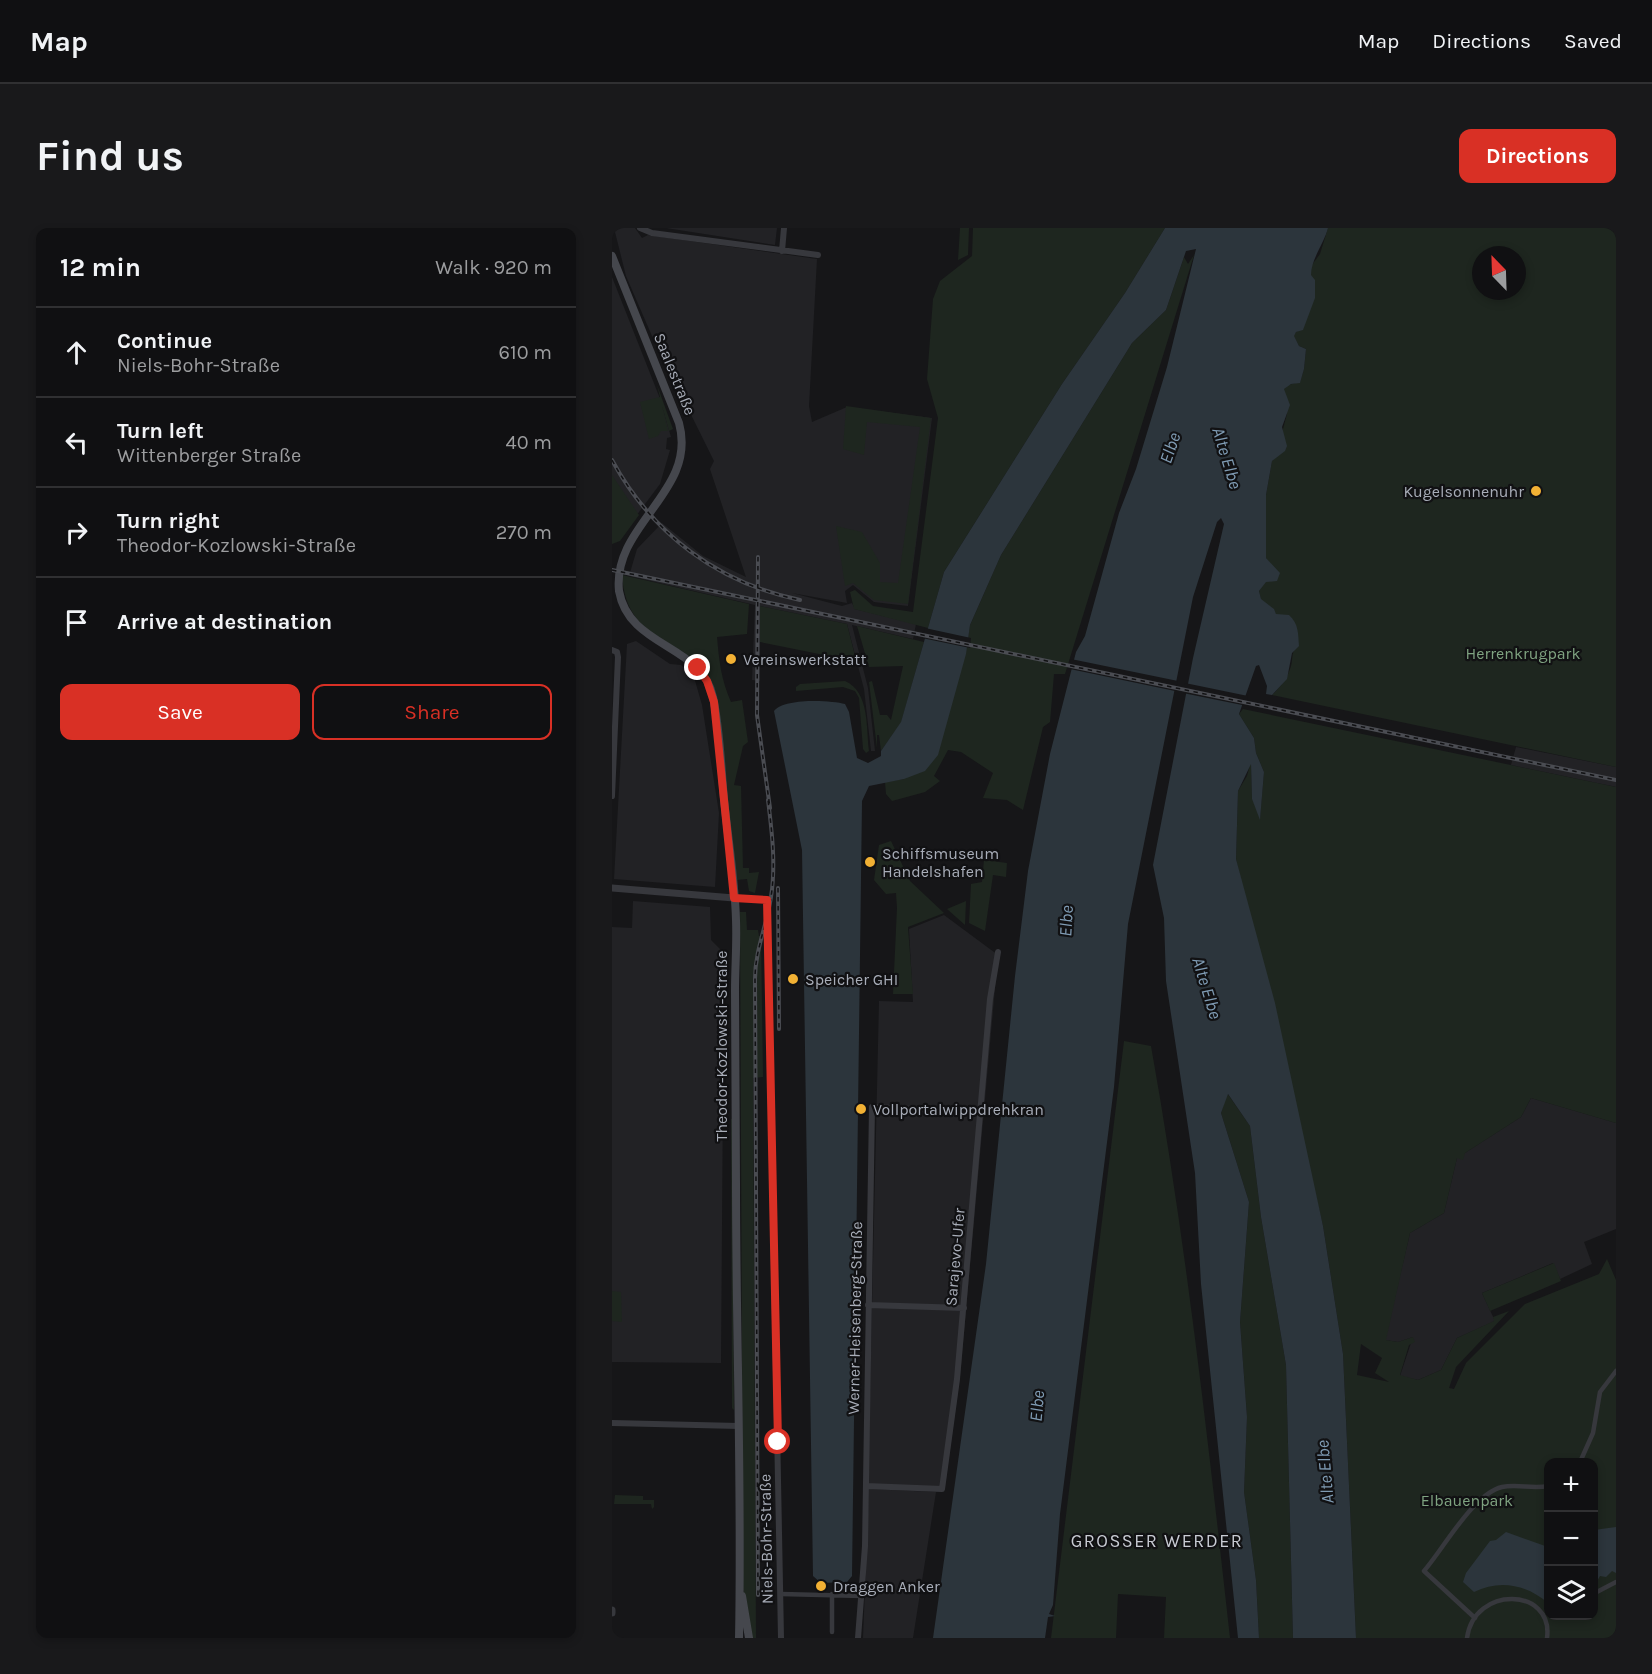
<!DOCTYPE html>
<meta charset="utf-8">
<style>
body{margin:0;font-family:Karla,sans-serif;background:#19191b;color:#f1f3f6}
.controls{position:absolute;right:18px;bottom:18px;display:grid;overflow:hidden;border-radius:12px;box-shadow:0 3px 9px #0003}
.controls button{width:54px;height:54px;display:grid;place-items:center;padding:0;border:0;border-bottom:2px solid #303032;background:#101012;color:#f1f3f6;font:30px sans-serif}
.compass{position:absolute;left:860px;top:18px;width:54px;height:54px;border-radius:50%;background:#101012;box-shadow:0 3px 9px #0003;rotate:337deg}
.stop{position:absolute;width:18px;height:18px;margin:-14px;border:4px solid #d93025;border-radius:50%;background:#fff}
.stop.end{background:#d93025;border-color:#fff;box-shadow:0 2px 6px #0008}
.list{margin:0;padding:0;list-style:none}
h2{display:flex;justify-content:space-between;align-items:center;height:78px;margin:0;padding:0 24px;font-size:26px}
h2 small{font-size:20px;font-weight:400;color:#9c9d9f}
.list li{display:grid;grid-template-columns:39px 1fr auto;gap:18px;align-items:center;box-sizing:border-box;height:90px;padding:0 24px;border-top:2px solid #303032}
.list b{display:block;font-size:22px;white-space:nowrap}
.list p{margin:0;font-size:20px;white-space:nowrap;color:#9c9d9f}
.list em{font-size:20px;font-style:normal;color:#9c9d9f}
.actions{display:flex;gap:12px;padding:18px 24px}
.actions a{flex:1;padding:14px 0;border:2px solid #d93025;border-radius:12px;text-align:center;font-size:21px;color:#d93025}
.actions .main{background:#d93025;color:#fff}
.icon{flex:none;width:33px;height:33px;fill:none;stroke:currentColor;stroke-width:2;stroke-linecap:round;stroke-linejoin:round}
.map{position:relative;flex:none;width:1004px;height:1410px;overflow:hidden;border-radius:12px}
header{display:flex;align-items:center;gap:36px;box-sizing:border-box;height:84px;padding:0 30px;background:#101012;border-bottom:2px solid #303032}
header strong{font-size:28px}
nav{display:flex;gap:33px;margin-inline-start:auto;font-size:21px}
.intro{display:flex;align-items:center;justify-content:space-between;box-sizing:border-box;height:144px;padding:0 36px}
h1{margin:0;font-size:42px}
.button{padding:15px 27px;border-radius:12px;background:#d93025;color:#fff;font-size:21px;font-weight:700}
main{display:flex;gap:36px;padding:0 36px}
aside{flex:1;background:#101012;border-radius:12px;box-shadow:0 3px 9px #0003}
.map>svg:first-child{display:block}
</style>
<header>
<strong>Map</strong>
<nav><a>Map</a><a>Directions</a><a>Saved</a></nav>
</header>
<div class="intro"><h1>Find us</h1><a class="button">Directions</a></div>
<main>
<aside>
<h2>12 min<small>Walk · 920 m</small></h2>
<ul class="list">
<li><svg class="icon" aria-label="ahead" viewBox="0 0 24 24"><path d="M12 20V5M6 11l6-6 6 6"/></svg><div><b>Continue</b><p>Niels-Bohr-Straße</p></div><em>610 m</em></li>
<li><svg class="icon" aria-label="left" viewBox="0 0 24 24"><path d="M17 20v-9H6M10 6l-5 5 5 5"/></svg><div><b>Turn left</b><p>Wittenberger Straße</p></div><em>40 m</em></li>
<li><svg class="icon" aria-label="right" viewBox="0 0 24 24"><path d="M7 20v-9h11M14 6l5 5-5 5"/></svg><div><b>Turn right</b><p>Theodor-Kozlowski-Straße</p></div><em>270 m</em></li>
<li><svg class="icon" aria-label="arrive" viewBox="0 0 24 24"><path d="M6 21V4h12l-3 4 3 4H6"/></svg><div><b>Arrive at destination</b></div></li>
</ul>
<div class="actions"><a class="main">Save</a><a>Share</a></div>
</aside>
<div class="map">
<svg width="1004" height="1410" viewBox="0 0 1004 1410">
<rect width="100%" height="100%" fill="#161618"/>
<!-- built -->
<path fill="#222225" d="M2,0H23L30,10L36,7L205,31L197,178L200,194L235,179L320,190L296,378L262,374L241,357L233,363L235,375L180,365L230,378L240,375L243,381L304,396L301,411L240,397L256,460L263,523H259L252,461L235,396L148,378V453L140,452L143,377L17,348L25,321L50,295L91,328L134,349L98,241L102,233L40,108L14,48Z
M54,0H165L163,17Z
M0,49L47,168L59,209L55,210L54,221L58,222L48,256L24,288L0,255Z
M24,413L58,436L69,437L82,449L90,477L107,585L103,659L2,651L15,416Z
M904,519L1004,539V559L899,537Z
M21,673L98,679L99,712L112,725L109,1135L0,1134V699L20,700Z
M332,687L386,727L348,1149L333,1259L256,1256L267,773L301,774L297,701Z
M919,870L1004,895V1001L972,1014L980,1036L948,1051L941,1035L870,1065L883,1093L845,1110L829,1142L806,1152L788,1148L801,1109L786,1114L773,1112L798,1005L832,985L845,930L909,889Z
M257,1261L324,1264L301,1410H251Z"/>
<!-- green -->
<path fill="#1e261f" fill-rule="evenodd" d="M348,0H357L356,27L346,32Z
M361,0H553L513,65L450,156L332,344L316,400L242,381L238,364L243,362L261,378L301,384L326,190L315,151L321,71L328,53L360,28Z
M716,0H1004V539L660,467C668,460 676,449 679,438C681,431 679,426 684,419L661,381L649,372L647,363L661,341L654,330V267L660,233L669,224L673,214L670,205L675,186L672,161L676,157L688,154L692,141L694,121L687,118L681,108L684,104L691,101L695,87L699,38L708,26ZM869,27H905V63H869Z
M582,27L453,446H442L438,494L431,499L411,582L395,572L371,570L381,545L349,524L336,522L322,548L328,553L313,564L280,573L274,566L273,554L292,551L353,427L358,397L389,327L520,115L554,82L572,29L576,36Z
M45,157L61,201L57,203L50,178L56,203H49L46,208L37,211L28,174L48,169Z
M234,178L319,190L296,376L262,372L241,355L233,358L224,298L250,304L268,335V354L286,355L308,199L255,194L252,227L231,221Z
M0,247L27,287L8,313L0,316Z
M10,347L137,376L135,406L105,409C107,432 109,452 119,474L130,472L136,514L131,518L122,557L129,558L131,640H137V645L147,644L143,665L137,663L135,651L125,652L102,460C78,404 15,422 10,347Z
M148,378L235,396L243,428L239,440L222,429L148,414Z
M245,398L312,414L289,495L269,523L267,507H265V520L257,454L260,453L268,487H275L279,492L291,438L257,439Z
M233,453C258,464 254,500 257,523L254,525L251,521L247,470L243,463L231,459L184,463V459L188,456Z
M631,481L1004,559V895L919,870L909,889L853,925L851,932L845,930L832,985L798,1005L774,1112L786,1114L801,1109L803,1114L797,1117L788,1147L806,1152L829,1142L845,1110L882,1093L881,1089L897,1083L844,1139L837,1160L842,1161L854,1135L913,1076L987,1046L995,1031L1004,1052V1410H744L731,1126L711,998L624,631L626,563L635,548L639,533L640,570L648,590L652,544L644,525L642,510L627,486ZM749,1116L770,1130L763,1145L777,1154L745,1147ZM936,1234H981V1388H936Z
M279,613L298,653L332,685L296,699L301,766H281L285,680L284,665L274,666L262,652L267,617Z
M372,632L395,635L394,649L381,647L373,703L357,695L359,656L370,654Z
M354,673L353,697L335,681Z
M128,684H134L135,702H146L147,708H149L151,849L141,850L144,1410H140L131,1362Z
M512,813L539,818C574,1014 596,1212 618,1410H552L554,1369L506,1366L504,1410H439Z
M615,865L638,898L649,989L674,1137L681,1410H647L644,1352L632,1264L635,1189L628,1094L637,974L609,885Z
M119,891H120L122,1182L120,1180Z
M942,1035L949,1053L878,1083L870,1065Z
M0,1063L9,1064L10,1094L0,1093Z
M3,1267L31,1268V1272H42V1279L40,1281L39,1276H2Z"/>
<!-- water -->
<path fill="#2c353c" d="M553,0H716C712,16 699,31 699,47L703,52V70L691,102L684,104L682,108L687,118L694,121L692,141L688,155L679,156L672,161L678,177L670,199L675,218L673,223L660,233L654,267V330L668,345L665,353L654,354L647,363L649,371L662,381L664,386L677,387C687,396 686,406 687,418L680,425L675,451L660,467L654,466L655,458L647,437L644,438L627,486L642,510L644,525L652,544L648,592L640,571L639,536L626,563L624,631L663,775L711,998L731,1126L744,1410H681L674,1137L649,989L638,898L616,866L609,885L637,974L628,1094L635,1189L632,1264L644,1352L647,1410H626L589,1056L583,945L554,753L552,690L541,637L581,430L612,296L609,290L605,294L581,369L516,696L502,859L448,1286L441,1377L437,1386L443,1388L436,1389L433,1410H321L374,1036L403,748L416,643L438,526L464,424L473,408L507,285L524,241L555,139L584,21L574,23L554,82L520,115L389,327L358,397L354,426L326,527L313,543L292,551L257,558L250,573L240,1348L235,1354L209,1355L201,1348L190,622L162,483C172,470 218,472 233,476L237,484L245,530L256,535L269,528V523L289,494L332,344L450,156L513,65Z
M1004,1299V1345L1000,1343L994,1349L988,1348L984,1355L982,1354V1302Z
M894,1304L936,1319V1375C915,1357 888,1351 862,1364L851,1354L854,1345L878,1313L884,1312Z"/>
<!-- pier -->
<path fill="#161618" d="M313,400L359,410L358,420L310,410Z
M459,431L566,453L563,463L458,441Z
M573,455L636,468L635,478L571,465Z"/>
<g fill="none" stroke-linecap="round" stroke-linejoin="round">
<!-- pedestrian -->
<path stroke="#37383d" stroke-width="4.5" d="M968,1234L981,1205L988,1164L1004,1143
M169,1366L250,1368
M981,1366L1004,1354
M863,1390L812,1343C832,1320 861,1266 890,1259C905,1256 921,1261 936,1258
M220,1404V1366
M855,1410C862,1357 942,1359 935,1410"/>
<!-- minor -->
<path stroke="#37383d" stroke-width="6" d="M28,0L40,5L206,27
M170,23L172,0
M0,422L5,424L6,429L0,568
M122,670L155,672L169,1410
M256,1077L352,1080
M0,1195L127,1198
M254,1258L330,1261L345,1151L378,771L386,724
M246,1410L253,1318L260,879L369,884"/>
<!-- tertiary -->
<path stroke="#37383d" stroke-width="7" d="M0,660L122,670
M0,1382V1385"/>
<!-- secondary -->
<path stroke="#45474d" stroke-width="8" d="M0,28L67,195C86,264 0,296 7,363C17,420 90,416 101,469C108,502 109,538 112,571C116,611 123,652 124,692C125,716 123,739 123,763C123,827 124,891 124,955C124,1107 130,1258 127,1410
M130,1368L137,1410"/>
<defs>
<path id="rail" d="M0,232C40,306 106,355 188,372
M146,329L145,487L158,580
M0,342L1004,552
M166,660L167,801
M146,1367L143,751C143,722 155,697 159,669C164,637 160,604 156,572"/>
</defs>
<!-- rail casing -->
<use href="#rail" stroke="#4a4c52" stroke-width="4"/>
<!-- rail -->
<use href="#rail" stroke="#111113" stroke-width="1.5" stroke-dasharray="4.5" stroke-linecap="butt"/>
</g>
<g fill="none" stroke-linecap="round" stroke-linejoin="round">
<!-- route -->
<path stroke="#d93025" stroke-width="8" d="M86,440L95,453L102,474L122,670L155,672L166,1214"/>
</g>
<!-- markers -->
<g fill="#f2b134" stroke="#111113" stroke-width="2">
<circle cx="924" cy="263" r="6"/>
<circle cx="119" cy="431" r="6"/>
<circle cx="258" cy="634" r="6"/>
<circle cx="181" cy="751" r="6"/>
<circle cx="249" cy="881" r="6"/>
<circle cx="209" cy="1358" r="6"/>
</g>
<g text-anchor="middle" dominant-baseline="central" stroke-width="4.5" stroke-linejoin="round" paint-order="stroke">
<!-- street labels -->
<g font-size="16" fill="#a8adb8" stroke="#111113">
<text transform="translate(63 146) rotate(68)">Saalestraße</text>
<text transform="translate(109 818) rotate(-90)">Theodor-Kozlowski-Straße</text>
<text transform="translate(343 1029) rotate(-85)">Sarajevo-Ufer</text>
<text transform="translate(243 1090) rotate(-89)">Werner-Heisenberg-Straße</text>
<text transform="translate(154 1311) rotate(-91)">Niels-Bohr-Straße</text>
</g>
<!-- poi labels -->
<g font-size="16" fill="#a8adb8" stroke="#111113" text-anchor="start">
<text x="912" y="263" text-anchor="end">Kugelsonnenuhr</text>
<text x="131" y="431">Vereinswerkstatt</text>
<text x="270" y="625">Schiffsmuseum<tspan x="270" dy="18">Handelshafen</tspan></text>
<text x="193" y="751">Speicher GHI</text>
<text x="261" y="881">Vollportalwippdrehkran</text>
<text x="221" y="1358">Draggen Anker</text>
</g>
<!-- park labels -->
<g font-size="16" fill="#7fa381" stroke="#111113">
<text x="911" y="425">Herrenkrugpark</text>
<text x="855" y="1272">Elbauenpark</text>
</g>
<!-- water labels -->
<g font-size="18" font-style="italic" fill="#7f9bb3" stroke="#111113">
<text transform="translate(558 220) rotate(-71)">Elbe</text>
<text transform="translate(615 230) rotate(73)">Alte Elbe</text>
<text transform="translate(454 693) rotate(-87)">Elbe</text>
<text transform="translate(595 760) rotate(73)">Alte Elbe</text>
<text transform="translate(425 1178) rotate(-85)">Elbe</text>
<text transform="translate(713 1244) rotate(-95)">Alte Elbe</text>
</g>
<!-- neighbourhood labels -->
<g font-size="18" letter-spacing="1.5" fill="#c9ccd4" stroke="#111113">
<text x="545" y="1313">GROSSER WERDER</text>
</g>
</g>
</svg>
<div class="controls">
<button>+</button>
<button>−</button>
<button><svg class="icon" aria-label="layers" viewBox="0 0 24 24"><path d="M12 4l9 5-9 5-9-5zM3 14l9 5 9-5"/></svg></button>
</div>
<svg class="compass" viewBox="-18 -18 36 36"><path d="M0-13l5 13h-10z" fill="#e53935"/><path d="M0 13l5-13h-10z" fill="#9c9d9f"/></svg>
<div class="stop" style="left:166px;top:1214px"></div>
<div class="stop end" style="left:86px;top:440px"></div>
</div>
</main>
